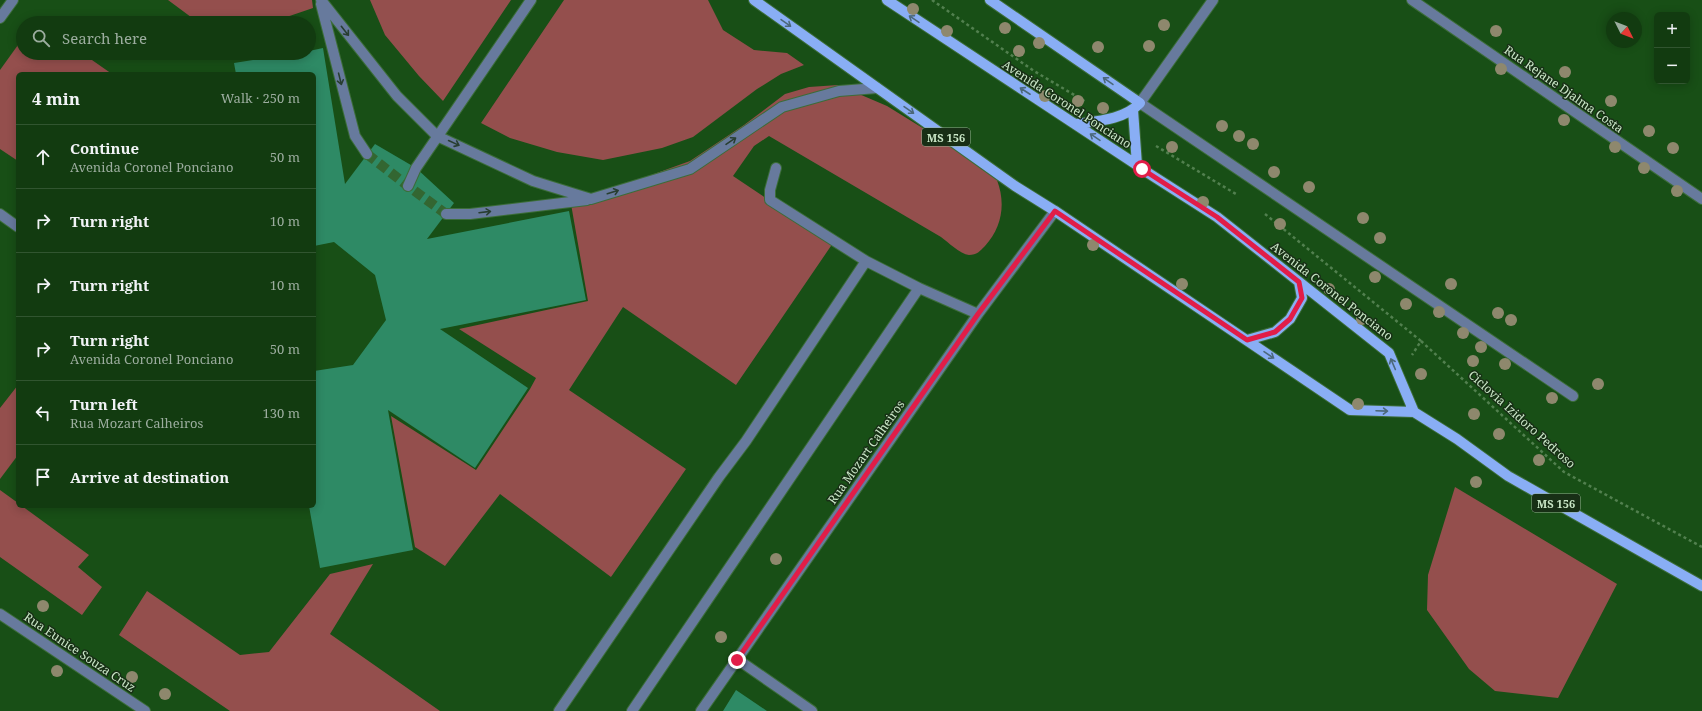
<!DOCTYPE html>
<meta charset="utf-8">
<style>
body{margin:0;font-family:"Noto Serif",serif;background:#1b4219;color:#f1f3f6}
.controls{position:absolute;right:12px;top:12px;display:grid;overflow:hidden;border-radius:6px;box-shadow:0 2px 10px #0003}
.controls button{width:36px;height:36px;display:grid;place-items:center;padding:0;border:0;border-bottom:1px solid #315530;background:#123b10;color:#f1f3f6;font:20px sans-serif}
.compass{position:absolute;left:1606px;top:12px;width:36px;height:36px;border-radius:50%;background:#123b10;box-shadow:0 2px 10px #0003;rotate:132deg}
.stop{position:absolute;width:12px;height:12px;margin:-9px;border:3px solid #e11d48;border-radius:50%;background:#fff}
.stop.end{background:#e11d48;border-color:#fff;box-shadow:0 1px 4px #0008}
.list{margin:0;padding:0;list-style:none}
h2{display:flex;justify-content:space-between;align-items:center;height:52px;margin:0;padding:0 16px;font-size:17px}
h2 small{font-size:13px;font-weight:400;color:#9cad9f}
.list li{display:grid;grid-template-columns:26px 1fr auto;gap:12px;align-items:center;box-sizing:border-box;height:64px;padding:0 16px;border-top:1px solid #315530}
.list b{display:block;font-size:15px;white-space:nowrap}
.list p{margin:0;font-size:13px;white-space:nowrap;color:#9cad9f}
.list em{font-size:13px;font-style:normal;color:#9cad9f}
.icon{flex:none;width:22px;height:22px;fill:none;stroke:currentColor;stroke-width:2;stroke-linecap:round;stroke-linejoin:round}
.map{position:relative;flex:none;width:1702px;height:711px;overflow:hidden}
.search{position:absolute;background:#123b10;box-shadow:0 2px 10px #0003;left:16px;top:16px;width:300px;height:44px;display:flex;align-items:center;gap:10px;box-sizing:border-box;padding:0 14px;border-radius:22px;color:#9cad9f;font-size:15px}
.panel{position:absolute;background:#123b10;box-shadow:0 2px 10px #0003;left:16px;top:72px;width:300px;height:436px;border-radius:6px}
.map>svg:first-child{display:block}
</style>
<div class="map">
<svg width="1702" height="711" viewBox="0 0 1702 711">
<rect width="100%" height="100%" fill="#184f16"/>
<!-- green -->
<path fill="#944f4d" d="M168,0H312L313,8L269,23H199Z
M370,0H511L443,101L419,76L385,35Z
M564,0H708L723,30L754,50L787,53L804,65L781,74L757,89L693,137L662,148L603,160L557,152L510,138L481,123Z
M23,38V53H82L112,74H18V161L0,149V70Z
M838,85L887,106L942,140L997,180C1006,204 1002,227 985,246C980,251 977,255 969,255C960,254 948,242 941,237L769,136L754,146L733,176L833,243L736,385L623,307L569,390L686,469L611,577L500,494L445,566L415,547L391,416L476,470L530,389L536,378L459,329L588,301L571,204L690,161L744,125L785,94L809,87Z
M18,385V455L0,479V408Z
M1455,487L1617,584L1558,698L1495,691L1469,669L1427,610L1428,575Z
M0,490L18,503V506H22L89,555L78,567L102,587L82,615L0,557Z
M373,564L330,634L440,711H230L119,635L147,591L240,655L269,652L330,574Z"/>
<!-- building -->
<path fill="#2e8a65" d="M323,48L345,184L375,144L416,168L454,203L427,239L569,211L586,300L440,329L528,388L475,468L388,410L413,550L320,568L309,506H314V371L353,365L386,320L375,275L334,242L314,246V74H236L234,63L295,53H309V51Z
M736,690L767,711H723Z"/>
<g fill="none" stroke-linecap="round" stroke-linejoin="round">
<!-- minor-tunnel -->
<path stroke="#336631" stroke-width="10" stroke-dasharray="10 5" stroke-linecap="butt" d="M367,154L408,186L446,214"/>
<defs>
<path id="minor" d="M321,0L397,96L437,136L533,181L591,199L690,169L782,107L839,91L877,88
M1213,0L1140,103L1573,396
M1412,0L1702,199
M321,4L355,136L367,154
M0,18L13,0
M776,168L770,190V200L866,261L919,288L978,314
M408,186L416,168L531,0
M0,214L18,227
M446,214H470L587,200
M0,614L145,711
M737,659L812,711
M559,711L719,477L746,441L866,261
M632,711L919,288
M701,711L978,314L1055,211"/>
<path id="major" d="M754,0L1015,186L1055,211L1350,410L1414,412L1457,439L1508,476L1702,586
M887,0L1137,165L1142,169L1217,217L1389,353L1414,412
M990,0L1140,103C1124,120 1097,121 1075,124
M1133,110L1137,165
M1247,340L1275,332L1290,319L1302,298L1299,282"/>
</defs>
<!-- minor casing -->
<use href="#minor" stroke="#3c6d39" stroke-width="12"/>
<!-- major casing -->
<use href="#major" stroke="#3c6d39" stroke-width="12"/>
<!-- path -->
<path stroke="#52804f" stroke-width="2.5" stroke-dasharray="3 3" stroke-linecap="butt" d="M932,0L1034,71L1086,102
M1156,146L1236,194
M1265,214L1421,341L1412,355
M1421,341L1564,472L1702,547"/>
<!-- minor -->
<use href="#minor" stroke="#677a9d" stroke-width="10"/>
<!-- major -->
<use href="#major" stroke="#89aef5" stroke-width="10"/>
</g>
<!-- trees -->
<g fill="#8e886d">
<circle cx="913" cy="9" r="6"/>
<circle cx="1164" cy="25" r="6"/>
<circle cx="1005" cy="28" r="6"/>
<circle cx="947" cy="31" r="6"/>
<circle cx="1496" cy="31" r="6"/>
<circle cx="1039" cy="43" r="6"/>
<circle cx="1149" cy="46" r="6"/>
<circle cx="1098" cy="47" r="6"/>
<circle cx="1019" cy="51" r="6"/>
<circle cx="1501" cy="69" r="6"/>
<circle cx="1565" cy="72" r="6"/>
<circle cx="1045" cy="96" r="6"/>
<circle cx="1078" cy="101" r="6"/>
<circle cx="1611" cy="101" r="6"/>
<circle cx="1103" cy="108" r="6"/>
<circle cx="1564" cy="120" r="6"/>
<circle cx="1222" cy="126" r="6"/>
<circle cx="1649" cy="131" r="6"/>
<circle cx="1239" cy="136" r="6"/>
<circle cx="1253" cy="144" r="6"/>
<circle cx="1172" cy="147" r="6"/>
<circle cx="1615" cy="147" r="6"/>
<circle cx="1673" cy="148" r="6"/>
<circle cx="1644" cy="168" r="6"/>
<circle cx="1274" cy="172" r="6"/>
<circle cx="1309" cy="187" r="6"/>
<circle cx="1677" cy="191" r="6"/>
<circle cx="1203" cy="202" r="6"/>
<circle cx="1363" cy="218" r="6"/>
<circle cx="1280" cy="224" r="6"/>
<circle cx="1380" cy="238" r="6"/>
<circle cx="1093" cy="245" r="6"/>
<circle cx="1375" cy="277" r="6"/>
<circle cx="1182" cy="284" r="6"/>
<circle cx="1451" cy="284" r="6"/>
<circle cx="1329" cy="289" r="6"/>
<circle cx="1406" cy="304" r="6"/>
<circle cx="1439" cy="312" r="6"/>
<circle cx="1498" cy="313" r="6"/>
<circle cx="1362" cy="319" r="6"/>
<circle cx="1511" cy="320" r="6"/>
<circle cx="1463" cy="333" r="6"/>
<circle cx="1481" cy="347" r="6"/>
<circle cx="1473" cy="361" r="6"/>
<circle cx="1505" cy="364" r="6"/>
<circle cx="1421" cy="374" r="6"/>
<circle cx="1598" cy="384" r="6"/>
<circle cx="1552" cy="398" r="6"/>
<circle cx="1358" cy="404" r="6"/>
<circle cx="1474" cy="414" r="6"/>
<circle cx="1499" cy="434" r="6"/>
<circle cx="1539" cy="460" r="6"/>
<circle cx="1476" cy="482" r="6"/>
<circle cx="776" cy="559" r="6"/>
<circle cx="43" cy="606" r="6"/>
<circle cx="721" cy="637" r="6"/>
<circle cx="57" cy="671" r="6"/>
<circle cx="132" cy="677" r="6"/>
<circle cx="165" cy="694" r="6"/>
</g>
<!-- one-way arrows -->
<defs><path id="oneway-shaft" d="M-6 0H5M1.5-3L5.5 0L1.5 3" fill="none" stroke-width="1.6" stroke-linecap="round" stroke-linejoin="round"/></defs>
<g stroke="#4b687a">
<use href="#oneway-shaft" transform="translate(914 19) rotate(-146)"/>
<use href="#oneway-shaft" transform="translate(786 23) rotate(35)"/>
<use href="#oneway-shaft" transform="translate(1108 81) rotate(-145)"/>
<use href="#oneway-shaft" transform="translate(1025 91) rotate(-147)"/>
<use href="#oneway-shaft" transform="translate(909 110) rotate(35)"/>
<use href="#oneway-shaft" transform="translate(1095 137) rotate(-146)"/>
<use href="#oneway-shaft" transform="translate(1269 355) rotate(34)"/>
<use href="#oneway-shaft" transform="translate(1393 364) rotate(-113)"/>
<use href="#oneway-shaft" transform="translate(1382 411) rotate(2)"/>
</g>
<g stroke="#283e31">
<use href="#oneway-shaft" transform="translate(345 31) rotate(52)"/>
<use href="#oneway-shaft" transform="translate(340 79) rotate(76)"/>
<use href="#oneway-shaft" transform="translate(731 141) rotate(-34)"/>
<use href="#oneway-shaft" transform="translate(454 143) rotate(25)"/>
<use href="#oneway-shaft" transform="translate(613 192) rotate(-17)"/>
<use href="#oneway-shaft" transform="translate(485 212) rotate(-7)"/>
</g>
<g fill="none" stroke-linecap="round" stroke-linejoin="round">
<!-- route -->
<path stroke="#e11d48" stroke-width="5" d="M737,660L978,314L1055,211L1247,340L1275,332L1290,319L1302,298L1299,282L1217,217L1142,169"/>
</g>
<g text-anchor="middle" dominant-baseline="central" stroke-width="3" stroke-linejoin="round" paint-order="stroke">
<!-- shield labels -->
<g fill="#182f16" stroke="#95b092" stroke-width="1">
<rect x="922" y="128" width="48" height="18" rx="3"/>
<rect x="1532" y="494" width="48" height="18" rx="3"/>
</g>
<g font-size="11" font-weight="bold" fill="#cae7c7">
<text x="946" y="137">MS 156</text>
<text x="1556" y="503">MS 156</text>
</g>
<!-- street labels -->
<g font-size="12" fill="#cae7c7" stroke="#182f16">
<text transform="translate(1564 89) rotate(35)">Rua Rejane Djalma Costa</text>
<text transform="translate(1067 104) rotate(33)">Avenida Coronel Ponciano</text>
<text transform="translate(1332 291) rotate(38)">Avenida Coronel Ponciano</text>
<text transform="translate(1522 419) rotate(42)">Ciclovia Izidoro Pedroso</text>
<text transform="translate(866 452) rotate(-55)">Rua Mozart Calheiros</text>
<text transform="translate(80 652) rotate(34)">Rua Eunice Souza Cruz</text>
</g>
</g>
</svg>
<div class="controls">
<button>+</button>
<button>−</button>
</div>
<svg class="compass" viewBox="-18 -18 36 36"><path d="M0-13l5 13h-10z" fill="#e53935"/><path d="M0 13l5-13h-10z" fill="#9cad9f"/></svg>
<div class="stop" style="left:1142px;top:169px"></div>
<div class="stop end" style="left:737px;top:660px"></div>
<div class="search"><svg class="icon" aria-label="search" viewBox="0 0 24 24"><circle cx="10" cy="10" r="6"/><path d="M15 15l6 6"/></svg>Search here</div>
<section class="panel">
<h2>4 min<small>Walk · 250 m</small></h2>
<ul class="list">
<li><svg class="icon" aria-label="ahead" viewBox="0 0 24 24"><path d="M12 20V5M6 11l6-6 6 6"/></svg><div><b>Continue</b><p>Avenida Coronel Ponciano</p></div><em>50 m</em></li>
<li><svg class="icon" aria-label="right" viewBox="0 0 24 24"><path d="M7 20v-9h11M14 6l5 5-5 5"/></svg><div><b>Turn right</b></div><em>10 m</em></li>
<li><svg class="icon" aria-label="right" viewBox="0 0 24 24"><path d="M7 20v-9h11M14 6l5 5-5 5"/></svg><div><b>Turn right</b></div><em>10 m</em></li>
<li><svg class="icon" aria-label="right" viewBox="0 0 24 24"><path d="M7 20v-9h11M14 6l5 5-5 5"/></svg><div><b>Turn right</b><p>Avenida Coronel Ponciano</p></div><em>50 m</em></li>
<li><svg class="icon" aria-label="left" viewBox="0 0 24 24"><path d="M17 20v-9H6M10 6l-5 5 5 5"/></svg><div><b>Turn left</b><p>Rua Mozart Calheiros</p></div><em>130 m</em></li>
<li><svg class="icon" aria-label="arrive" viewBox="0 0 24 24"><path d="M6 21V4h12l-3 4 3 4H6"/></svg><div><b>Arrive at destination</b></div></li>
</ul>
</section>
</div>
